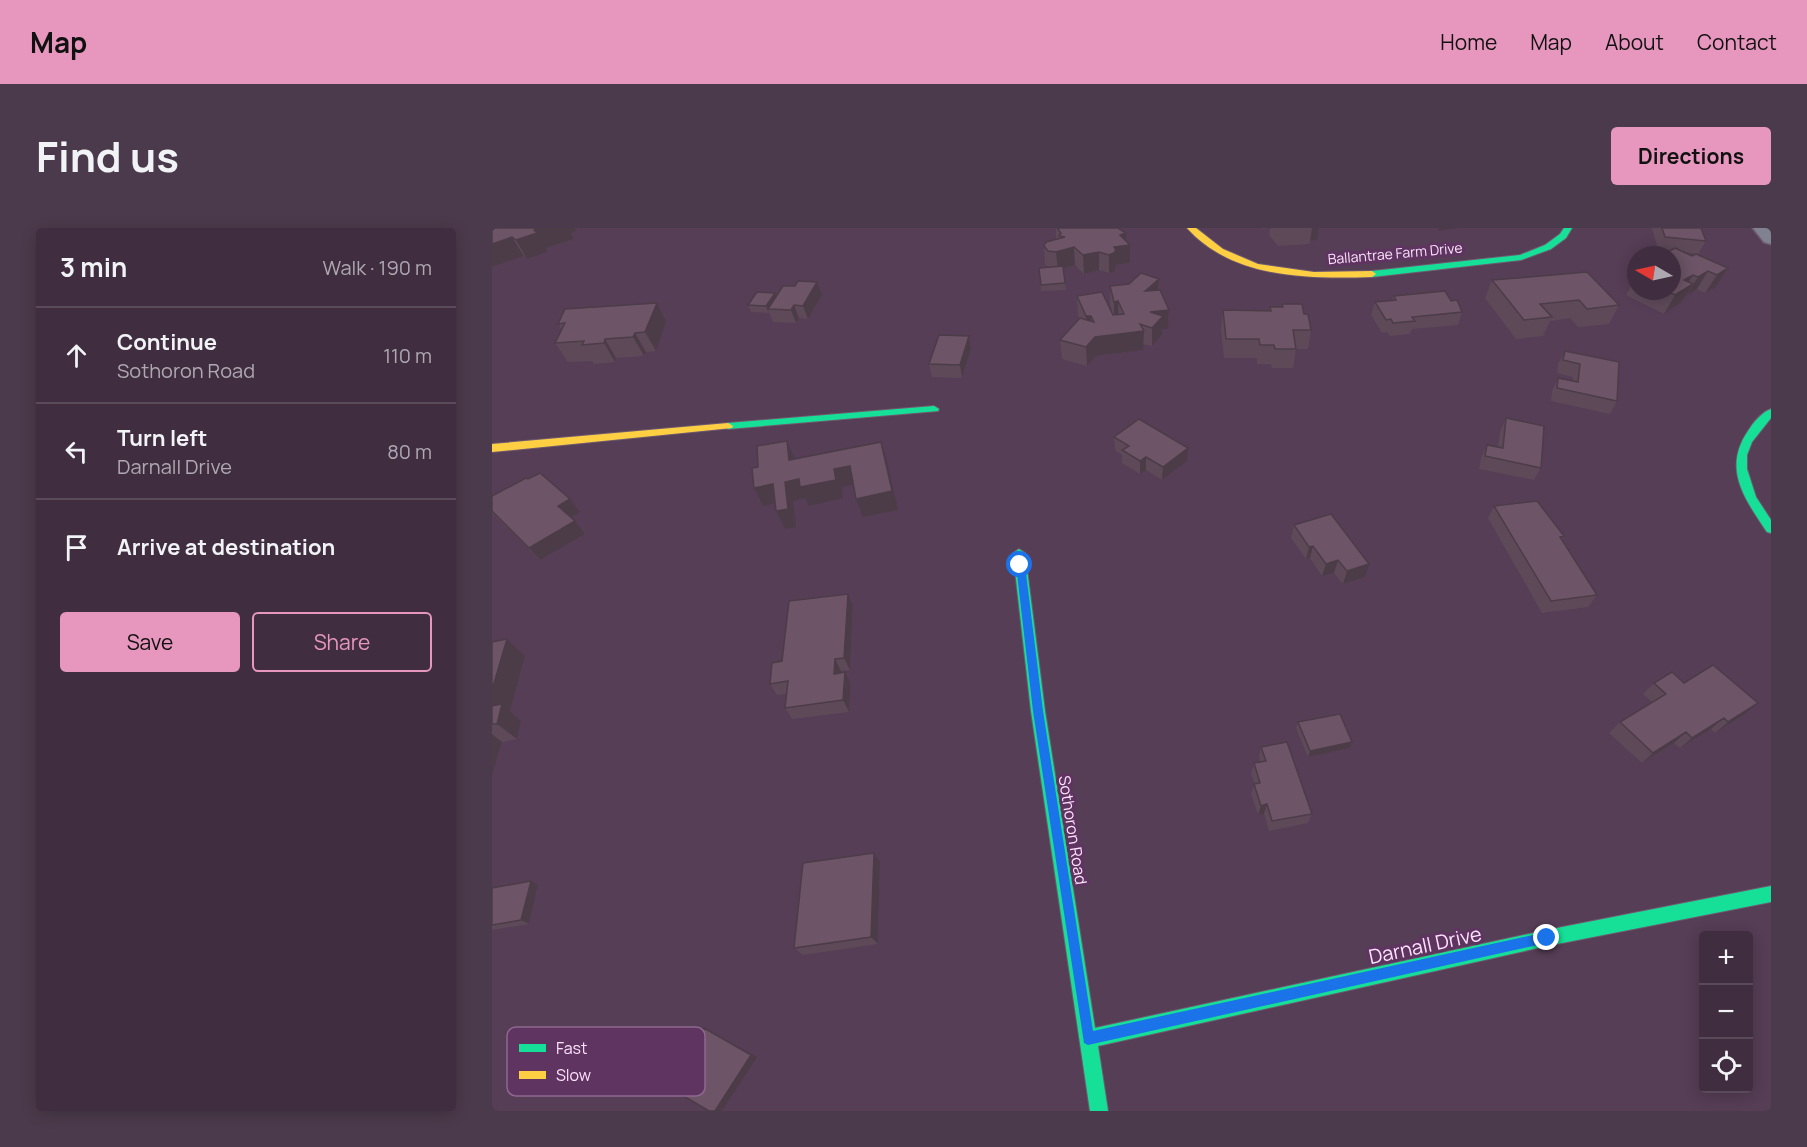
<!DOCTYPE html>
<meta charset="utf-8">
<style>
body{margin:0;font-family:Manrope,sans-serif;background:#4b3a4b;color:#f1f3f6}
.controls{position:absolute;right:18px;bottom:18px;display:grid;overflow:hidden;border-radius:6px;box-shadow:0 3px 15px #0003}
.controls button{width:54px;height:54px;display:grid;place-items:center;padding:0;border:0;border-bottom:2px solid #594a59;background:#402e40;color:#f1f3f6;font:30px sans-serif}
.compass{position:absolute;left:1135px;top:18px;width:54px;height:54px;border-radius:50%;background:#402e40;box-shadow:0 3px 15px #0003;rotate:279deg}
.stop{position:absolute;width:18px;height:18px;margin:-14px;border:4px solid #1a73e8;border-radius:50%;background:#fff}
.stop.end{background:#1a73e8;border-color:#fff;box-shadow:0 2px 6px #0008}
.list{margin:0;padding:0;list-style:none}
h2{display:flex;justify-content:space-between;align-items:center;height:78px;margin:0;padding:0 24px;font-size:26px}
h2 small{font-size:20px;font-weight:400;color:#aea8b1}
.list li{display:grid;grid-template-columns:39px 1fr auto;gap:18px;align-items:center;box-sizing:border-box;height:96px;padding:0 24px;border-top:2px solid #594a59}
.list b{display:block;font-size:22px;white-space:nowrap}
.list p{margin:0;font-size:20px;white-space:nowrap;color:#aea8b1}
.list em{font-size:20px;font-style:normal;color:#aea8b1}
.actions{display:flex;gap:12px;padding:18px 24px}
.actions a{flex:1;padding:14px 0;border:2px solid #e797bd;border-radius:6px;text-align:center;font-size:21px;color:#e797bd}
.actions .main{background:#e797bd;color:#111}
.icon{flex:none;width:33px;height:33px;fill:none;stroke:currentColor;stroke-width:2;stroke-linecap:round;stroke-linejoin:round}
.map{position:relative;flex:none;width:1279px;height:883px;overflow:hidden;border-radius:6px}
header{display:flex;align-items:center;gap:36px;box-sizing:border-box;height:84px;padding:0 30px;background:#e797bd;color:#111}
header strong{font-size:28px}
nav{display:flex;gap:33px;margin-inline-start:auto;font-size:21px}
.intro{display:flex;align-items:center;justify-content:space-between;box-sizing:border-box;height:144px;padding:0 36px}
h1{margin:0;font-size:42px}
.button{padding:15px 27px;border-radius:6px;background:#e797bd;color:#111;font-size:21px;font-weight:700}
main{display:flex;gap:36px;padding:0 36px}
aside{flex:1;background:#402e40;border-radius:6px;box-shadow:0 3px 15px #0003}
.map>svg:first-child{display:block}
</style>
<header>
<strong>Map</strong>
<nav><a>Home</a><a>Map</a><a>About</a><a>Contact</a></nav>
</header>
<div class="intro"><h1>Find us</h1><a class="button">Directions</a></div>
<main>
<aside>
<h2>3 min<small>Walk · 190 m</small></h2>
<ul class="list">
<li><svg class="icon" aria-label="ahead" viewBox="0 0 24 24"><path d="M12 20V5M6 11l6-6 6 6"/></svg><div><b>Continue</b><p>Sothoron Road</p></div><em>110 m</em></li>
<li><svg class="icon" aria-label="left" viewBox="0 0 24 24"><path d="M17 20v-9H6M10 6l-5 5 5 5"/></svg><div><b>Turn left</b><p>Darnall Drive</p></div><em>80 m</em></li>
<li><svg class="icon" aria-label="arrive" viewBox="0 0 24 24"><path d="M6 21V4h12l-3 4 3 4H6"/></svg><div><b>Arrive at destination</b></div></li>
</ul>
<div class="actions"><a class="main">Save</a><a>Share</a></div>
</aside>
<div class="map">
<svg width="1279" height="883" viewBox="0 0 1279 883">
<rect width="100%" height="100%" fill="#563e56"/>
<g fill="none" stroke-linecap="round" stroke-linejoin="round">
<defs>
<path id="street" d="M1261,0H1279V16L1272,14Z"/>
<path id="fast" d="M1072,0H1080L1074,10L1059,21L1029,32L880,49L876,46L880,43L1028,27L1053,17L1068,6Z
M442,178L447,181L446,183L236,201L231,198L236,195Z
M1279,181V190L1260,214L1255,227V241L1264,269L1279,292V305L1275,304C1253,271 1230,241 1256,203C1261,195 1270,184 1279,181Z
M527,321L533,325L553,483L603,800L1055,702L1279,658V674L1055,718L606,818L616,883H598L539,483L521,325Z"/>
<path id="slow" d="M695,0H704L731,21L766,36L822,44L880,43L884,46L880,49C816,51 741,51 695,0Z
M236,195L241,198L240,200L0,224V216Z"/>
</defs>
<!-- street casing -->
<use href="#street" stroke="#6f5b6f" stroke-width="3"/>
<!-- fast casing -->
<use href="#fast" stroke="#6f5b6f" stroke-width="2"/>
<!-- slow casing -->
<use href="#slow" stroke="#6f5b6f" stroke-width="2"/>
<!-- street -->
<use href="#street" fill="#808292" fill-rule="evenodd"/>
<!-- fast -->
<use href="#fast" fill="#16e098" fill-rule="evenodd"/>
<!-- slow -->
<use href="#slow" fill="#ffcf43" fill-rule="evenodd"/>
</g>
<!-- wall -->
<path fill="#5e4959" d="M564,0H626L634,5V12L638,35L624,37V40L622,44L617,45L607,42L592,46L583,37L571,41L574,62L549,63L547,40L556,39L553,36L552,18L564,12Z
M769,0H827L825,12L818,13L817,16L786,18L777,7L778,0L770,1Z
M1160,0H1209L1214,13L1206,26L1192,24L1236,40L1224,59L1213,65L1205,61L1194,68L1190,74L1172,86L1134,67L1144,49V63H1180L1178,23L1166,21Z
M0,1L85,3L79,5L82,11L54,20L56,24L35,31L32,28L0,39Z
M667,51V62L677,82L676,101H670V107L660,118L651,116V122L604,128L595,138L570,131L568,112L588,91L586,87L585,68L621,87L618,76V58L637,56Z
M1000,52L1127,77L1117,96L1086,99L1078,90L1058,93L1051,108L1024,111L993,70Z
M283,65L284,69L330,67L316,91L307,90L304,95L281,94L277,84V85L259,84L256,77Z
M902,68L959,73L970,84L966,97L920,101L918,106L898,108L895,104L890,105L879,87L883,74L900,72Z
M790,76L812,86L819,102L816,121H804L801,140H780L779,136H765V130H732L729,101L731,82L777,83L778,79H789Z
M174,94L164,123L154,124L152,128L124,130L123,134L102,136L100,133L76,134L63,115L70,102L66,96Z
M477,108L479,121L470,150L440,149L437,136Z
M1073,123L1127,134L1125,173L1118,186L1059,173L1060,163L1066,150L1081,153V149L1065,145L1066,136Z
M1014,190L1049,240L1042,252L987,241L989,230L995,217L1006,219L1008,204Z
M622,209L695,233L670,252L654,242L648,246L630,235V227L623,222Z
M36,251L88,284L79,289L93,306L48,332L0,285V268Z
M1002,278L1072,308L1070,312L1105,367L1096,379L1050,385L996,290Z
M802,297L873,349L851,356L842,345L830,348L818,330L814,331L799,310Z
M361,378L358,442L349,443V445L359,456L357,484L300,491L293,480L294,466L285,467L278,456L290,433Z
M0,414L33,428L18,483L29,493L25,511L10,514L0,548Z
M1162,455H1192L1253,486L1223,505L1219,501L1188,520L1182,515L1150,535L1117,505L1128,494L1160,474L1151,466Z
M806,494L860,514L858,520L816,529L804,500Z
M769,519L820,586L816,595L777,603L772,586L766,587L759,566L763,556L759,546L762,535L768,534L767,529Z
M388,634L386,716L311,727L302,720Z
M46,657L37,696L0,702V660Z"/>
<!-- shaded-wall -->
<path fill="#4c3c48" d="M48,0H83L85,3L79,5L82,11L54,20L56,24L35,31L24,12L42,2Z
M820,0H827L825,12L818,13Z
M947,0H966L946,3Z
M634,5V17H638V35L624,37V40L622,44L617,45V27L628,7Z
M20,9L32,28L0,39V16Z
M582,19L583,37L566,42L564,24Z
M607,24V42L592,46L591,27Z
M1236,40L1224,59L1213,65L1225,47Z
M1216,43L1205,61L1194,68L1206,49Z
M1201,47L1192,61L1201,56L1190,74L1172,86L1192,52Z
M667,51L666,69L653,63Z
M325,54L330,67L316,91L311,78Z
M283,65L285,71L276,81L277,85L274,78Z
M626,73L627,92H622V74Z
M165,75L174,94L164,123L153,104Z
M302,77L307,90L304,95L299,82Z
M677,82L676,101H670V107L660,118V100L658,84Z
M594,88H599L600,107H595Z
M652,103L651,122L604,128L595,138L594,119L603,109Z
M143,105L154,124L152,128L141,109Z
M477,108L479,121L470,150L468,137Z
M113,111L124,130L123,134L112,115Z
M295,213L303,231L297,232Z
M389,214L395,233L406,282L371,289L364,271Z
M696,220L695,233L670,252L671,239Z
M654,229V242L648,246V233Z
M358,238L365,256L350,259L351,270L317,278L313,270L301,273L304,299L293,301L284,283L293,254Z
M281,256L290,274L271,278L262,260Z
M78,271L88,284L76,291L66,278Z
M83,293L93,306L48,332L37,320Z
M821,318L818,330L814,331L817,319Z
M846,332L842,345L830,348L834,336Z
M877,336L873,349L851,356L855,343Z
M356,366L361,378L358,442L352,430Z
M15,411L33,428L18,483L29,493L25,511L5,496L0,483V462Z
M343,431L349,443L348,457L342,446Z
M353,444L359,456L357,484L351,472Z
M1266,475L1253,486L1223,505L1236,494Z
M1232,490L1219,501L1188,520L1200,510Z
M1194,504L1182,515L1150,535L1161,525Z
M0,506L10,514L0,548Z
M860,514L858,520L816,529L818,523Z
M775,576L772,586L766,587L769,578Z
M382,625L388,634L386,716L379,709Z
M39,653L46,657L37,696L29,692Z
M212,800L265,829L230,883H223Z"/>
<!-- building -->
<path fill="#6d5567" stroke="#4c3c48" stroke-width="1.5" d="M3,0H48L42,2L45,5L24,12L20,9L0,16V1Z
M565,0H626L634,5L628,7L638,17L622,19L624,22L622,25L617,27L607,24L591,27L582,19L564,24L556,23L552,18L554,14L573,9L567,8L569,5Z
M1170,0H1209L1214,13L1173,9Z
M1183,20L1200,28L1204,26L1236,40L1225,47L1216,43L1206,49L1201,47L1192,52L1201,56L1183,67L1175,63H1180V27H1170Z
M571,38L573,55L549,57L547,40Z
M1095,44L1127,77L1095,81L1087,72L1048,76L1060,89L1032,92L1000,52L1026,50Z
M649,45L667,51L653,63L668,62L677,82L658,84L671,88L660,100L648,96L652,103L603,109L594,119L568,112L588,90L602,94L599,88H594L585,68L610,64L621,87L632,86L626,73L622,74L618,58L637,56Z
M306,53L325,54L311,78L302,77L299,82L276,81L291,58H303Z
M953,63L959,73L965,72L970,84L920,89L923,93L901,95L899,91L894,92L883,74L904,72L902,68Z
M265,64L283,65L274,78L256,77Z
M165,75L153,104L143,105L141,109L113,111L112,115L90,117L92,113L63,115L73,95L66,96L73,81Z
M790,76H810L812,86H816L819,102H801L804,121H783L782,117H768L767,111H734L731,82L779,83L778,79H791Z
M447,107L477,108L468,137L437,136Z
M1073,123L1127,134L1125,173L1065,160L1066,150L1086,154L1088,136L1071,132Z
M1014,190L1052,198L1049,240L993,228L995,217L1011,220Z
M647,191L696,220L671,239L654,229L648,233L630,222L637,218L622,209Z
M295,213L297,232L389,214L400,263L364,271L358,238L342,241L344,252L308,259L307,251L293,254L296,281L284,283L281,256L262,260L260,240L266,239L265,218Z
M48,245L78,271L66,278L83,293L37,320L0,283V268L34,250L36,251Z
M1045,273L1072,308L1068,309L1105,367L1059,373L1002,278Z
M839,286L877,336L855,343L846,332L834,336L821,318L817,319L802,297Z
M356,366L352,430L343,431L342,446L353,444L351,472L293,480L296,453L278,456L280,435L290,433L297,373Z
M15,411L0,462V414Z
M1221,437L1266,475L1236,494L1232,490L1200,510L1194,504L1161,525L1128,494L1174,466L1162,455L1180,444L1192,455Z
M10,476L5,496H0V478Z
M848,486L860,514L818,523L806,494Z
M795,514L820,586L780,593L775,576L769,578L762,556L768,555L762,535L774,533L769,519Z
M382,625L379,709L302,720L311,635Z
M39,653L29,692L0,697V660Z
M212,800L259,827L223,883H217L173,857Z"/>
<!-- route -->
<path fill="#1a73e8" d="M528,333L533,337L551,483L601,803L1055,704L1059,705V714L596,817L592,815L541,483L524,337Z"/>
<g text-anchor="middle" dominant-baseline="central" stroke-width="6" stroke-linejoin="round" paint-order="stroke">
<!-- far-street labels -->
<g font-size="14" fill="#fce2fc" stroke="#5f3461">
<text transform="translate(903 25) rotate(-5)">Ballantrae Farm Drive</text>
</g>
<!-- street labels -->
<g font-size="16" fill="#fce2fc" stroke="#5f3461">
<text transform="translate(581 602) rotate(81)">Sothoron Road</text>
</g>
<!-- near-street labels -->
<g font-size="20" fill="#fce2fc" stroke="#5f3461">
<text transform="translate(933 717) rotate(-12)">Darnall Drive</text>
</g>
</g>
<!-- legend -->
<rect x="15" y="799" width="198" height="69" rx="9" fill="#5f3461" stroke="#8e6890" stroke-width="1.5"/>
<rect x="27" y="816" width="27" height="8" fill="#16e098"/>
<rect x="27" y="843" width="27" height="8" fill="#ffcf43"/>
<g font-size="16" fill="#fce2fc">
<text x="64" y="826">Fast</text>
<text x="64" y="853">Slow</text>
</g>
</svg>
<div class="controls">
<button>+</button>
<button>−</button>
<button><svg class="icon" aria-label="locate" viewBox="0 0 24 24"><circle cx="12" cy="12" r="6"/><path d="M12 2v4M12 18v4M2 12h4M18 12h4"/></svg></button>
</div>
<svg class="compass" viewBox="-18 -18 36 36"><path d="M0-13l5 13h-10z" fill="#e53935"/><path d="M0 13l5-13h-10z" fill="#aea8b1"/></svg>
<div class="stop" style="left:528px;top:337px"></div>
<div class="stop end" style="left:1055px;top:710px"></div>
</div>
</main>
